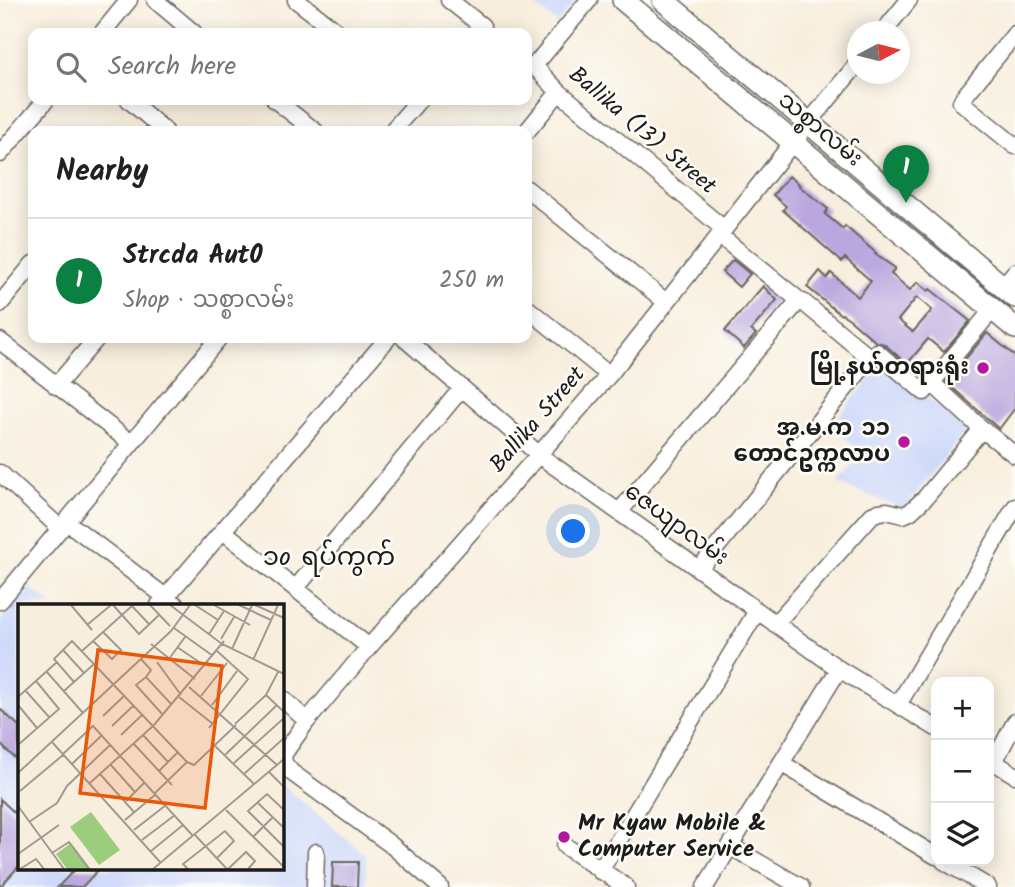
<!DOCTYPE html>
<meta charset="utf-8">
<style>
body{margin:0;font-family:Kalam,"Noto Sans Myanmar",sans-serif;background:#f6f6f6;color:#202124}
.controls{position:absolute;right:21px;bottom:21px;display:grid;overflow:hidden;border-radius:14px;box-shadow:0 4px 18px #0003}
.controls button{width:63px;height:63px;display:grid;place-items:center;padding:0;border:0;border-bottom:2px solid #e0e0e0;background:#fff;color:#202124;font:35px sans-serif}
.compass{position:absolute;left:847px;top:21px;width:63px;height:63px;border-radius:50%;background:#fff;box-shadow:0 4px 18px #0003;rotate:83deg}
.you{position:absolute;left:574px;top:532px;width:24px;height:24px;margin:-18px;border:5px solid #fff;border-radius:50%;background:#1a73e8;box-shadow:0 0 0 10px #1a73e833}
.badge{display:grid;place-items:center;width:46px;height:46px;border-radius:50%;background:#0b8043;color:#fff;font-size:23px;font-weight:700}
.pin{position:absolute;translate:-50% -58px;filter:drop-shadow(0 2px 4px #0008)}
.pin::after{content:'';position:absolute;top:37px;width:24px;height:21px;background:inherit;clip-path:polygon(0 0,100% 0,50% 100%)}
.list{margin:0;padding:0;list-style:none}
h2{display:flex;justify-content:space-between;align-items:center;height:91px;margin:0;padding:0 28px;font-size:30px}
h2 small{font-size:23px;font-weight:400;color:#757577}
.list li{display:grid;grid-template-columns:46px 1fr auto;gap:21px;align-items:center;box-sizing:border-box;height:126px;padding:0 28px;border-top:2px solid #e0e0e0}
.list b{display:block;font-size:26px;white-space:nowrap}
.list p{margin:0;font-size:23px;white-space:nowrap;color:#757577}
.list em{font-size:23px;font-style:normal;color:#757577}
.icon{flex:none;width:38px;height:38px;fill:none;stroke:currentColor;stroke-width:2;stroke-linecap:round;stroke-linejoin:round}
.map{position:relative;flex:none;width:1015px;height:887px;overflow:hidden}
.search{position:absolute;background:#fff;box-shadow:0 4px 18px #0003;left:28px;top:28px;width:504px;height:77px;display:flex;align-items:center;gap:18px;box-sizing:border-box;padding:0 24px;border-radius:14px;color:#757577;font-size:26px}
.panel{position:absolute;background:#fff;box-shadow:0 4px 18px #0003;left:28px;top:126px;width:504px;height:217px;border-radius:14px}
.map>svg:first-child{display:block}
</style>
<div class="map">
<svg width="1015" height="887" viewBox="0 0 1015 887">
<rect width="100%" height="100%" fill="#fdfcf7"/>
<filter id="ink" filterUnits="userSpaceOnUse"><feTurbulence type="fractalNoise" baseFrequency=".0143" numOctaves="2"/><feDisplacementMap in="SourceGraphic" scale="14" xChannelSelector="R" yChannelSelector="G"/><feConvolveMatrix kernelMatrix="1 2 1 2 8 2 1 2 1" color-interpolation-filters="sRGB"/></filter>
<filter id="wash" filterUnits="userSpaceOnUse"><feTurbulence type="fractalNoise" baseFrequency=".00686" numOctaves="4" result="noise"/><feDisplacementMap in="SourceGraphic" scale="28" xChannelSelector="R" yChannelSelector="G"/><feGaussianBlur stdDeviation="1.57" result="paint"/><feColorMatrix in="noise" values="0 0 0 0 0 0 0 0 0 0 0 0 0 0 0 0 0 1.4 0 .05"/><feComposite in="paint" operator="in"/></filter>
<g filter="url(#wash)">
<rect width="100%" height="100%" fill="#f8eedd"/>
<!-- built -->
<path fill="#cfdafa" d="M528,0H577L557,23Z
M884,361L967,430L903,509L838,483L863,453L831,426Z
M30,587L53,605H19V868H282V785L366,855V887H0V620Z"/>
<g id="blocks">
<!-- building -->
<path fill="#baa7df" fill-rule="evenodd" d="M789,176L800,185L799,186L828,209L825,214L843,229L845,226L876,253L875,254L895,268L891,274L910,290L918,282L928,291L930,289L970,321L944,352L928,339L907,364L884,344L876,342L851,320L842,314L841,315L807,287L820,271L827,278L831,273L858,297L871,281L845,258L842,262L783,210L786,206L773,195ZM917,297L932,310L913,332L898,320Z
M733,260L750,274L739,287L722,272Z
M763,286L777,300L751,330L756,334L744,348L725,331Z
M987,333L1015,356V408L999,429L946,382Z
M0,709L19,726V762L0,744Z
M0,799L19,817V866L0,887Z
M333,862H358L357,887H332Z
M76,868H100L82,887H58Z"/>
</g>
</g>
<g filter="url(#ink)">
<use href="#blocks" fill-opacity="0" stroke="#696660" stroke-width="2"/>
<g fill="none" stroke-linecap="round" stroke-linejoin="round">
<defs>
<path id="minor" d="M155,0L194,33
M296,0L339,33
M449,0L482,26L478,33
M589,0L534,66L559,92L724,229
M883,32L909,0
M102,33L129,0
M1015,34L963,98L961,102L1015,146
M129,100L165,131
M275,100L315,131
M392,131L419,100
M527,131L559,92
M0,154L46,100
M527,189L666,302
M719,235L800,301
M1003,286L1015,272
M0,304L33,264
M527,308L609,375
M404,338L543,458L839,669L936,728
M0,341L131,443
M870,358L877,352L924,392L993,309
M932,383L982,429L1015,455
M56,386L97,338
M0,473L61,529
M619,512L796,304L800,301L803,302L870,358L699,569
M67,522L176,605
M223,531L369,647
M296,588L462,388
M0,601L219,338
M159,605L388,338
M775,624L872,515L879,512L887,511L903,515L910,512L925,498L982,429
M282,698L307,721
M898,705L1015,507
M989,759L1015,775
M994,762L1015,722
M781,763L936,856
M565,846L626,887
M730,846L801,887
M944,861L988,887
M600,871L757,611
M315,887L316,852
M440,887L390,844L291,772L284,763L283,755L307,721L369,647L609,375L793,142L858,63
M705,887L839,669"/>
<path id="major" d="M623,0L1015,328
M663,0L1015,297"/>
</defs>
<!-- minor casing -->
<use href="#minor" stroke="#696660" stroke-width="19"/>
<!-- major casing -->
<use href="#major" stroke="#696660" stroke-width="24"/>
<!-- minor -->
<use href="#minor" stroke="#fff" stroke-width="16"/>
<!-- major -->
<use href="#major" stroke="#fff" stroke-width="21"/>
</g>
</g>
<!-- markers -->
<g fill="#b5179e" stroke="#fdfcf7" stroke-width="2.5">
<circle cx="983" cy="368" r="7"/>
<circle cx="904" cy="442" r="7"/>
<circle cx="564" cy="837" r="7"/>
</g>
<g text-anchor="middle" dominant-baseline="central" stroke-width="5" stroke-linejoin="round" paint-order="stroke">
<!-- street labels -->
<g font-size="23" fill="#1c1c1c" stroke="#fdfcf7">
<text transform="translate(820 130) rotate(40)">သစ္စာလမ်း</text>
<text transform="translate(642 131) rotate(40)">Ballika (13) Street</text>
<text transform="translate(538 420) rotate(-49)">Ballika Street</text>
<text transform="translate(676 525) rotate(36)">ဇေယျာလမ်း</text>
</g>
<!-- poi labels -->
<g font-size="23" font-weight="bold" fill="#1c1c1c" stroke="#fdfcf7" text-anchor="end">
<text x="969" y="368">မြို့နယ်တရားရုံး</text>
<text x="890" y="429">အ.မ.က ၁၁<tspan x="890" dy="26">တောင်ဥက္ကလာပ</tspan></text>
<text x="578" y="824" text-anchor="start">Mr Kyaw Mobile &amp;<tspan x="578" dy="26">Computer Service</tspan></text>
</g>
<!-- quarter labels -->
<g font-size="26" fill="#1c1c1c" stroke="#fdfcf7">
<text x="329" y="558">၁o ရပ်ကွက်</text>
</g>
</g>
<!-- overview -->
<g transform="translate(18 604)">
<rect width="266" height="266" fill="#f8eedd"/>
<path d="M73,208L102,246L81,261L52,223ZM53,239L73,265H49L38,250Z" fill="#9ccd7c"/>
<path fill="none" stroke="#a09a90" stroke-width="2" d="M53,1L74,26M95,1L121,30L141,11M132,1L152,22M152,1L204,40L266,70M177,1L200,16M196,1L232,21M221,1L253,16M237,1L266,14M114,2L131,20M69,21L93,1M156,24L195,52M191,30L206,7M203,35L216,13M75,37L94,55L103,46L85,28M133,40L177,75M159,43L187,62M214,45L234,1M45,46L66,69M64,47L115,1M123,55L133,66L128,73M151,55L167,33M235,56L260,1M139,58L163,91M28,67L65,109M56,78L36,55L54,37L169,158M171,83L259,161M7,86L31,113M46,87L76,60M248,91L266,108M183,92L209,59M0,93L39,58M161,93L195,120M0,101L19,124M194,101L219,67M145,111L118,81L128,73L154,101M85,112L107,91M217,120L248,91L260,68M94,122L116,101M191,124L230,75L199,47M103,131L125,110M125,131L150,158M34,138L142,258M115,139L154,181M0,141L41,105L18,77M196,141L236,180M45,150L75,122L175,232M207,151L259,101M169,158L176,161L218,121M216,159L266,114M54,160L83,132M92,160L117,188M141,167L160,148M251,168L266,183M0,169L153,27L172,1M82,170L116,208M226,170L266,134M72,179L136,121L206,37M2,187L45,151M137,189L169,158M108,197L127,178M240,199L266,224M0,202L46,265M208,206L266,263M266,206L249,190L230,207L266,243M107,216L138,190M11,218L39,199L49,182L92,141M116,226L148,201M177,231L209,265M235,233L255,213M124,236L157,211M133,247L165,221M34,249L51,238L71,265M0,250L41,221M2,265L18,255L26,265M135,265L266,155M170,265L165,260L207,227L216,237L198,255M210,265L228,248L237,257L230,265"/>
<path fill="#e8590c" fill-opacity="0.15" stroke="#e8590c" stroke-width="3.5" d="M80,46L204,62L187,204L62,189Z"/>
<rect width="266" height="266" fill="none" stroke="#1c1c1c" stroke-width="3.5"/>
</g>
</svg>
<div class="controls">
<button>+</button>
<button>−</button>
<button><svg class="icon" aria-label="layers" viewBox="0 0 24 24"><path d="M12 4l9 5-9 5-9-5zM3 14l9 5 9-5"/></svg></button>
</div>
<svg class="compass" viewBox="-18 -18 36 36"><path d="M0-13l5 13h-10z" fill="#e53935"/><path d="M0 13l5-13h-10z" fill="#757577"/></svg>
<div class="you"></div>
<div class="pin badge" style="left:906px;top:203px">1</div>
<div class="search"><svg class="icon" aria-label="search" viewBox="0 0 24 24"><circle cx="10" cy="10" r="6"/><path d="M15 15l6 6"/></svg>Search here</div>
<section class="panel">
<h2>Nearby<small></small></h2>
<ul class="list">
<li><span class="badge">1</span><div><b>Strcda Aut0</b><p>Shop · သစ္စာလမ်း</p></div><em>250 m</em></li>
</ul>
</section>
</div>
